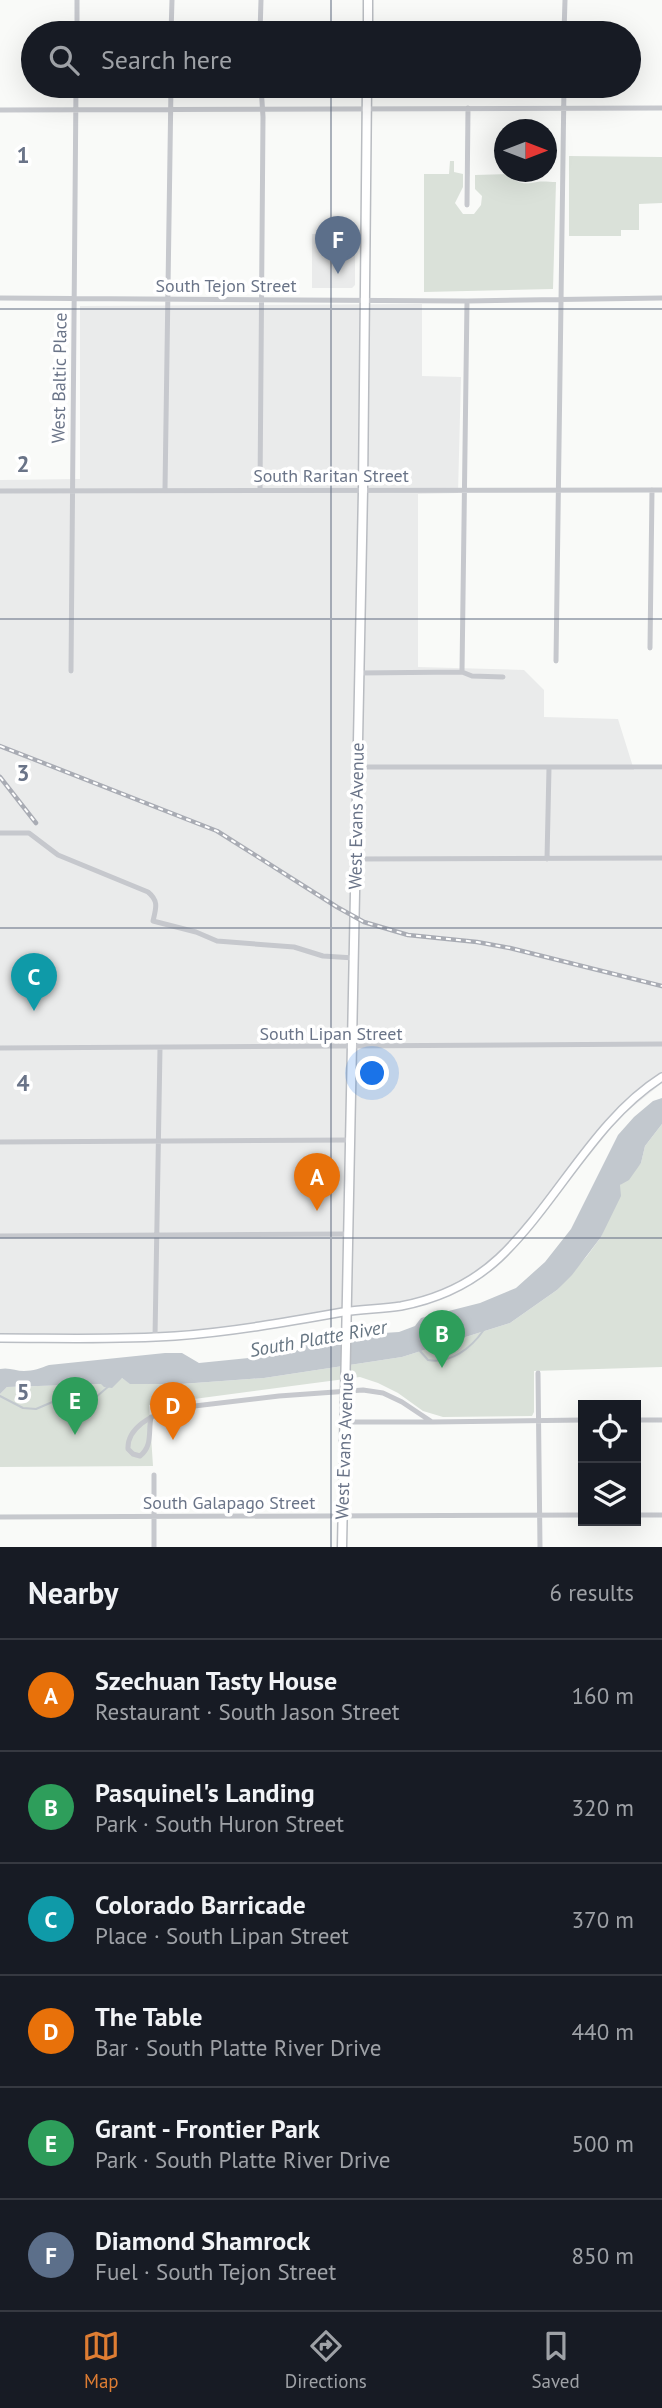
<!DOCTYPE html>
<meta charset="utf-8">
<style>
body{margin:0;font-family:"PT Sans",sans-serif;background:#242831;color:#f1f3f6}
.controls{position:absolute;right:21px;bottom:21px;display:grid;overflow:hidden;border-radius:0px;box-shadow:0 7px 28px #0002}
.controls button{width:63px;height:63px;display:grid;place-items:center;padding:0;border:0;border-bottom:2px solid #363941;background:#171b24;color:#f1f3f6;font:35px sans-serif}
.compass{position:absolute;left:494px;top:119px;width:63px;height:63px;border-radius:50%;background:#171b24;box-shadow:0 7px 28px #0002;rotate:90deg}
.you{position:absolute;left:373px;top:1074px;width:24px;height:24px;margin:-18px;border:5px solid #fff;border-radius:50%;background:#1a73e8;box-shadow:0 0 0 10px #1a73e833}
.badge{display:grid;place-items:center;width:46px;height:46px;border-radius:50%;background:#de7d33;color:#fff;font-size:23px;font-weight:700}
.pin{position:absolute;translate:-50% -58px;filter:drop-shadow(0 2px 4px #0008)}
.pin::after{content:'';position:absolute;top:37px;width:24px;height:21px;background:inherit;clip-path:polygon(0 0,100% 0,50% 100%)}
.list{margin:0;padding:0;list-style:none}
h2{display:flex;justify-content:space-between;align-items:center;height:91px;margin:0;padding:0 28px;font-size:30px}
h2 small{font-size:23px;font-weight:400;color:#9ea1a6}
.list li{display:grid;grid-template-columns:46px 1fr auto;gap:21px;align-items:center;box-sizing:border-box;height:112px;padding:0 28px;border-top:2px solid #363941}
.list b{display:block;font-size:26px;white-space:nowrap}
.list p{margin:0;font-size:23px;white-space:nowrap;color:#9ea1a6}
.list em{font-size:23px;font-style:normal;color:#9ea1a6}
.icon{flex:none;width:38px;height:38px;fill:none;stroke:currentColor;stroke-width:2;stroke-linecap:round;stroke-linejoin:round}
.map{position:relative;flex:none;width:662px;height:1547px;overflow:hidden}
.search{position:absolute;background:#171b24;box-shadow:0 7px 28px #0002;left:21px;right:21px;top:21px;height:77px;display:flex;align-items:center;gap:18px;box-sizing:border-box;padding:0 24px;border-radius:38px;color:#9ea1a6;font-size:26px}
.sheet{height:763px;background:#171b24}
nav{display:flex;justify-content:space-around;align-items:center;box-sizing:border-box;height:98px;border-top:2px solid #363941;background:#171b24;font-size:19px;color:#9ea1a6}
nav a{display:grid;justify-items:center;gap:4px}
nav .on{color:#de7d33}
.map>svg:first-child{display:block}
</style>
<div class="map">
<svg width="662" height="1547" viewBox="0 0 662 1547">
<rect width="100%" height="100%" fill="#f9faf8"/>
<!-- built -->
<path fill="#eaebeb" d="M312,234H355V285L352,288H312Z
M422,304V376L461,377L458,493L418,494V667L524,670L544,690V717L618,719L634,770H662V1083L620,1117L518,1244L491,1271L459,1289L422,1304L156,1341L0,1340V480L80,479V306Z"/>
<!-- green -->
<path fill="#dae1d9" d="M569,156L662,157V203L639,204V230H621V236H569Z
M450,161H454V172L463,174V187L455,203L463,214H474L481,205L482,196L475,189V175L509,174C518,185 525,184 537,182C542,181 550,182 556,182L553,289L424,292V174H449Z
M662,1124V1367L534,1371V1412L532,1416L443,1417L423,1411L398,1393L378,1383L360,1377L149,1405L153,1466L0,1467V1394L7,1387L101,1384L122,1378L131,1384H181L264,1378L402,1357L510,1323L557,1290L587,1256L601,1237L620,1185L641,1163L645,1146Z"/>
<!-- water -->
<path fill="#c2c8ce" d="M662,1098V1124L645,1146L641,1163L629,1180L620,1185L621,1196L601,1237L572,1275L557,1290L510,1323L402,1357L264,1378L181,1384H130L122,1378L112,1388L104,1387L101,1384L7,1387L0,1394V1369C9,1367 16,1371 24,1371C33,1371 41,1368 49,1365L165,1353H182L199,1363L279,1355L298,1350L312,1341H325L336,1336L399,1332L415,1326L421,1318L480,1303L516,1288L545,1262L571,1229L618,1135L634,1117L653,1101Z"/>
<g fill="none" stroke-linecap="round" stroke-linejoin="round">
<!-- stream -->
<path stroke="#c2c8ce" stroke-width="2" d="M420,1351L428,1360C451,1364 471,1348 483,1331
M0,1396L23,1408L36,1409L57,1400L96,1397L109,1386"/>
<defs>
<path id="secondary" d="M0,1338C58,1338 117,1340 175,1336C231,1332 287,1322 343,1312C362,1309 382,1309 401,1306C438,1299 471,1284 499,1258C557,1203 594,1120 662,1077"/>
<path id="primary" d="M368,33V0
M342,1547L363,490L367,86"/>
</defs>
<!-- secondary casing -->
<use href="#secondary" stroke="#babec4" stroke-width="10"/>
<!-- primary casing -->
<use href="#primary" stroke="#b9bcc1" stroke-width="11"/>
<!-- street -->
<path stroke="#c6c8cd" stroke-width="5" d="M77,33V0
M171,33L172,0
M260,33L261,0
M564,33L565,0
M0,110L662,108
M467,205L468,108
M0,298L467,301L662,298
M165,489L171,86
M260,490L263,117L261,86
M0,491L662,490
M650,648L652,490
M556,661L564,86
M71,671L76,86
M462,672L467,301
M358,673L462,672L472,676L503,677
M357,767H662
M0,833H29L58,855L148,892C159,901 156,908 153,921L196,932L217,941L294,947L323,956L354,958
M355,859L662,858
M547,859L549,768
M0,1048L662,1044
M0,1142L351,1140
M0,1236L349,1234
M155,1337L160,1048
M538,1373L540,1547
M151,1417C148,1431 153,1446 140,1456L133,1454L128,1449C127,1427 152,1416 169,1409L279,1396L363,1390L383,1393L402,1402L432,1422L583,1420
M636,1420H662
M345,1422H432
M154,1475V1547
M636,1515H662
M0,1517L583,1515"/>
<!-- secondary -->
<use href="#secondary" stroke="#fff" stroke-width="7"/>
<!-- primary -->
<use href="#primary" stroke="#fff" stroke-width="8"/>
<defs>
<path id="rail" d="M0,746L217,831L337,907L364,922L408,935L477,942L510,948L662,986
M0,777L36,823"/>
</defs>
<!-- rail casing -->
<use href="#rail" stroke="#a9acb4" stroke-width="4.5"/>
<!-- rail -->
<use href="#rail" stroke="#fff" stroke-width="2" stroke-dasharray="5" stroke-linecap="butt"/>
</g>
<!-- grid -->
<path fill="none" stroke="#6a7488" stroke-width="2" stroke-opacity="0.55" d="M331,0V33M331,86V1547M0,309H662M0,619H662M0,928H662M0,1238H662"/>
<g text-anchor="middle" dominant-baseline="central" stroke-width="7" stroke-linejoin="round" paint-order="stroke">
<!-- street labels -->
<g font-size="18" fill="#6a7488" stroke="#fff">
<text x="226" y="285">South Tejon Street</text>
<text transform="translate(59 378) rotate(-89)">West Baltic Place</text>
<text x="331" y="475">South Raritan Street</text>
<text transform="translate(356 816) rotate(-89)">West Evans Avenue</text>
<text x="331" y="1033">South Lipan Street</text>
<text transform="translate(344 1446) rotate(-88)">West Evans Avenue</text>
<text x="229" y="1502">South Galapago Street</text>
</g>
<!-- water labels -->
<g font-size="19" font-style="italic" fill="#667582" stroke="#fff">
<text transform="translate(318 1338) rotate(-10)">South Platte River</text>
</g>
</g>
<g font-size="23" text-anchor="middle" font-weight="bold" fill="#6a7488" stroke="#fff" stroke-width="7" stroke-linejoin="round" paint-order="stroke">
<text x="23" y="163">1</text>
<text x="23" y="472">2</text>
<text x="23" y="781">3</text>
<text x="23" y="1091">4</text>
<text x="23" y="1400">5</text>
</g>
</svg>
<div class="controls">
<button><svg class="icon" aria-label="locate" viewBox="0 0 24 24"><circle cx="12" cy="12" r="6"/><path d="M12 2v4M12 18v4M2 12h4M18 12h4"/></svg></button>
<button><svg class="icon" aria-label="layers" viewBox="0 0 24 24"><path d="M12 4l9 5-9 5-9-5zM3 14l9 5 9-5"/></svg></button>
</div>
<svg class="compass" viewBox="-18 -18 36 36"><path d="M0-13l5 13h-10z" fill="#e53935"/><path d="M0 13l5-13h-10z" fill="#9ea1a6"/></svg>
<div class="you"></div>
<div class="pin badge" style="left:317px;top:1211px;background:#e8710a">A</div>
<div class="pin badge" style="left:442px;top:1368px;background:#2e9e5b">B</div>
<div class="pin badge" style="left:34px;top:1011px;background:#0f9aa8">C</div>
<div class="pin badge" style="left:173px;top:1440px;background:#e8710a">D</div>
<div class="pin badge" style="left:75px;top:1435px;background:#2e9e5b">E</div>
<div class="pin badge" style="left:338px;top:274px;background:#5c6f8a">F</div>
<div class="search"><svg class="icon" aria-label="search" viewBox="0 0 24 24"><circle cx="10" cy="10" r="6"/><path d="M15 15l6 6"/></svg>Search here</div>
</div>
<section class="sheet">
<h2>Nearby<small>6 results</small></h2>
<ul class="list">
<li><span class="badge" style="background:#e8710a">A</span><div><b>Szechuan Tasty House</b><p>Restaurant · South Jason Street</p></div><em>160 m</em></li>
<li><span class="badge" style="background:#2e9e5b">B</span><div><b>Pasquinel's Landing</b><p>Park · South Huron Street</p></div><em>320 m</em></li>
<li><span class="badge" style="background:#0f9aa8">C</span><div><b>Colorado Barricade</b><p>Place · South Lipan Street</p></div><em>370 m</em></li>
<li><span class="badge" style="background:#e8710a">D</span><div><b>The Table</b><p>Bar · South Platte River Drive</p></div><em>440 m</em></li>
<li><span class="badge" style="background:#2e9e5b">E</span><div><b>Grant - Frontier Park</b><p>Park · South Platte River Drive</p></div><em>500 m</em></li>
<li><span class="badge" style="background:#5c6f8a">F</span><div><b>Diamond Shamrock</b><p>Fuel · South Tejon Street</p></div><em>850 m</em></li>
</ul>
</section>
<nav>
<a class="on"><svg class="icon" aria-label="map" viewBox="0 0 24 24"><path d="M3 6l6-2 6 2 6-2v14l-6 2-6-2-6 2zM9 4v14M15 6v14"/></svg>Map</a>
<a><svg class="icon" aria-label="directions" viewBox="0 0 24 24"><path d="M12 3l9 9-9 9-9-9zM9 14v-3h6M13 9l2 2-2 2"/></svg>Directions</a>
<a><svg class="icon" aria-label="saved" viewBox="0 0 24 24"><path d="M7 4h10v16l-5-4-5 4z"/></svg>Saved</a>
</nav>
